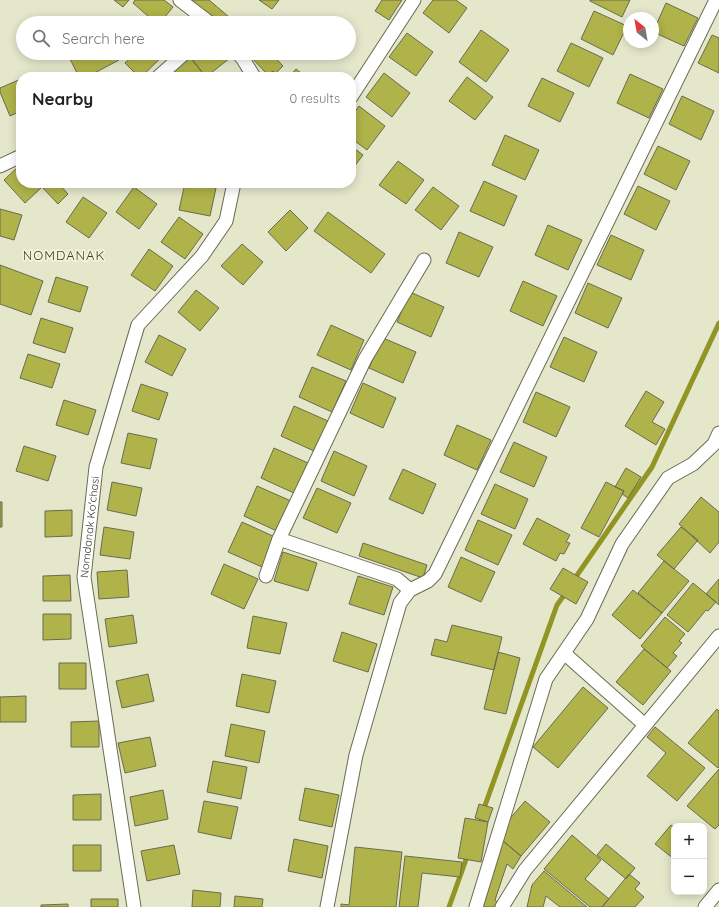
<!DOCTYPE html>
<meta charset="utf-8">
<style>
body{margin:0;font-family:Quicksand,sans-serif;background:#f2f2f2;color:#222}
.controls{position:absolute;right:12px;bottom:12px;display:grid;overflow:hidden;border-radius:8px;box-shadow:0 2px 10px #0003}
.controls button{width:36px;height:36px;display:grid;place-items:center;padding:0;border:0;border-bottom:1px solid #e0e0e0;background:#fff;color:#222;font:20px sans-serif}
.compass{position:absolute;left:623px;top:12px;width:36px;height:36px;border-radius:50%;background:#fff;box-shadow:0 2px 10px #0003;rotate:329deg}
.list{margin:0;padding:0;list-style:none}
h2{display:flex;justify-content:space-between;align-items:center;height:52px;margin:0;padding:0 16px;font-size:17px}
h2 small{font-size:13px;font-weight:400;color:#767676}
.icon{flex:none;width:22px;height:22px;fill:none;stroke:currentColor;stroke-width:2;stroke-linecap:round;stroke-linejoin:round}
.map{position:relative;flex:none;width:719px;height:907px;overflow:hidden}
.search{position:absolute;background:#fff;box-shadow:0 2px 10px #0003;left:16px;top:16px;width:340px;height:44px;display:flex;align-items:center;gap:10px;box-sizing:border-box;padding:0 14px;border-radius:22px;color:#767676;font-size:15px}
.panel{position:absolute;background:#fff;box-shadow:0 2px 10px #0003;left:16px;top:72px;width:340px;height:116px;border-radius:16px}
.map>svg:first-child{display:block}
</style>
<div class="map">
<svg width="719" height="907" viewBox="0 0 719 907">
<rect width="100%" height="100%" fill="#e5e7cb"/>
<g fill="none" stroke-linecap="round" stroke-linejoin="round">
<!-- stream -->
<path stroke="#929423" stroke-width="5" d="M573,581L652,467L719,323
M483,811L557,605L567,591
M449,907L468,854"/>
</g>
<!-- building -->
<path fill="#b0b349" stroke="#696b52" d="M114,0H129L123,7Z
M135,0H164L173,7L160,23H156L133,3Z
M187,0H209L229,17L224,23H214Z
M259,0H279L272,9Z
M382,0H402L389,20L375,11Z
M433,0H456L467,8L449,33L423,13Z
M590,0H630L622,17L590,1Z
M666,3L698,18L684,46L653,32Z
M594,11L627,26L613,55L581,39Z
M481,30L509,50L486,82L459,62Z
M407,33L433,52L416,76L389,57Z
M712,35L719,38V73L698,63Z
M571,43L603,58L589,87L557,71Z
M82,53H115L119,60L87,77H79L70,59Z
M136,53H166L141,77H139L125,63Z
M196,53H227L230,58L206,77L190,57Z
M247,53H271L283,66L275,74L273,71L268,75Z
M190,57L206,77H167L166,76Z
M296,69L306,77H289Z
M384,73L410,93L392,117L366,97Z
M630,74L663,89L649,118L617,103Z
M467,77L493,97L475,120L449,101Z
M542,78L574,93L560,122L528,106Z
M21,79V111L10,116L0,92V88Z
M682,96L714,111L701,140L669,124Z
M359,106L385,126L367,150L351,138V117Z
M505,135L539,150L525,180L492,165Z
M351,146L363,155L351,171Z
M658,146L690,161L676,190L644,174Z
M398,161L424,180L406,204L379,185Z
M21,164V183H58L68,194L58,204L42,187L25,203L4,180Z
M484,181L517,196L504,226L470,211Z
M185,183L216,188L210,216L179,210Z
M638,186L670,201L656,230L624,214Z
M134,187L157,204L139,229L116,212Z
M433,187L459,206L441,230L415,210Z
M83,197L107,213L89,238L66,222Z
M0,209L22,215L14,240L0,236Z
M290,210L308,228L286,251L268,232Z
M328,212L385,254L371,273L314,231Z
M179,217L203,234L185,259L161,242Z
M548,225L582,240L568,270L535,255Z
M459,232L493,247L479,277L446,263Z
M611,235L644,250L631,280L597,265Z
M242,244L263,262L243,285L221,266Z
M149,249L173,266L155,291L131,275Z
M0,265L43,281L31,315L0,304Z
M56,277L88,287L80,312L48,302Z
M523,281L557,296L543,326L510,311Z
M588,283L622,298L608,328L575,313Z
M196,290L219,308L200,331L178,312Z
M410,292L444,307L431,337L397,322Z
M41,318L73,328L65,353L33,343Z
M331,325L364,340L351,370L317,355Z
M159,335L186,349L172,376L145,362Z
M564,337L597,352L584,382L550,367Z
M383,338L416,352L403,383L369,368Z
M28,354L60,364L52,388L20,378Z
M312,367L346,381L332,412L299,397Z
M363,383L396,398L383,428L350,413Z
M141,384L168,393L159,420L132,411Z
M646,391L664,402L652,422L665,429L656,445L625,426Z
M536,392L570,407L556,437L523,422Z
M64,400L96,410L88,435L56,425Z
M294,406L328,421L314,451L281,436Z
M457,425L491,440L477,470L444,455Z
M128,433L157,439L150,469L121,463Z
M514,442L547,457L534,487L500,472Z
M24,446L56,456L48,481L16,471Z
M274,448L308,463L294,493L261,478Z
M334,451L367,466L354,496L321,481Z
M626,468L641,477L628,498L622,494L624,491L615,487Z
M403,469L436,484L423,514L389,499Z
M112,482L142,488L136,516L107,510Z
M606,482L624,491L599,537L581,528Z
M495,484L528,499L515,529L481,514Z
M257,486L291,501L277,531L244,516Z
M317,488L351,503L337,533L303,518Z
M701,497L719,512V542L710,553L679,524Z
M0,502H2V527H0Z
M72,510V536L45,537V511Z
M537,518L570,535L566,542L570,543L564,554L560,553L556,561L523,544Z
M478,520L512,535L498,565L465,550Z
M242,522L275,537L262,567L228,552Z
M104,527L134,532L130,559L100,555Z
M681,527L698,540L674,569L657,555Z
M363,543L427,565L423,578L359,556Z
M283,552L317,563L308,591L274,581Z
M461,557L495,572L481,602L448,587Z
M664,561L689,581L662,613L638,593Z
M224,564L258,579L244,609L211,594Z
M563,568L588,582L576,604L550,589Z
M127,570L129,597L99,599L97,572Z
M70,575L71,601H43V576Z
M358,576L393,587L384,615L349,604Z
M719,579V605L706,594Z
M693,583L716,602L708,611L706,610L688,632L667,615Z
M633,590L662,613L640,639L612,615Z
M43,614H71V639L43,640Z
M133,615L137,643L109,647L105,619Z
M253,616L287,623L280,654L247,648Z
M665,617L685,634L679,641L682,643L673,653L677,656L667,668L641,646Z
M452,625L502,637L494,670L431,655L435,639L447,642Z
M342,632L377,644L368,672L333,661Z
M644,649L671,671L643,705L616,682Z
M498,652L520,658L506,714L484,709Z
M59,663H86V689H59Z
M148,674L154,701L122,708L116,681Z
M242,674L276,681L269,713L236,706Z
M583,687L608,708L558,768L533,747Z
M26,696V722H0V697Z
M717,709L719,711V766L718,768L688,743Z
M99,721V747H71V722Z
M231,724L265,731L259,763L225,756Z
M655,727L705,768L677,801L647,776L666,753L647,737Z
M150,737L156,766L125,773L118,743Z
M213,761L247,767L241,799L207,792Z
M719,769V825L715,829L687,806Z
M305,788L339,795L332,827L299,820Z
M163,790L168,819L135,826L130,797Z
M101,794V820H73V795Z
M204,801L238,807L231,839L198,832Z
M525,801L550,822L521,856L503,841L508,821Z
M479,804L493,808L488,822L475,818Z
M465,818L488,822L481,862L458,858Z
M671,825L674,827V859L655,844Z
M572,835L601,860L585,879L609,899L602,907H590L544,869Z
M294,839L328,846L322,878L288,871Z
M503,841L521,856L513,869L507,864L495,900L498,903L493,907H483Z
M606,844L635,868L626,879L597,855Z
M73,845H101V871H73Z
M174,845L180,874L147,881L141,851Z
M355,847L402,852L396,907H341V904L349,905Z
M405,856L462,862L460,877L422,873L418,907H399Z
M544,871L587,907H560L546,896L543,907H527L532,885Z
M629,874L640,883L635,889L644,897L635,907H602Z
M193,890L221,893L220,907H192Z
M235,896L263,899L262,907H234Z
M91,899H118V907H91Z
M68,904V907H41V905Z"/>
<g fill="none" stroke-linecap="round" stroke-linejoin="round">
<defs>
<g id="street">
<path d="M180,0L210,23"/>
<path d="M238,53L243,59L254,77"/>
<path d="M158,77L185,53"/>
<path d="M351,97L414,0"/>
<path d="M0,166L21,156"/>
<path d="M279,539L397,579L410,590"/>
<path d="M266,576L279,539L365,359L424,260"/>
<path d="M564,653L645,725"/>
<path id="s1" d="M134,907L84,577L96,467L138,325L202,256L226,221L234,183"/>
<path d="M327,907L356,755L400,603L410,590L428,581L435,574L716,0"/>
<path d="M476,907L546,679L587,619L622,544L668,478L693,464L714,444L719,433"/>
<path d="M502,907L525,870L719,636"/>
<path d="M705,907L719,890"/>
</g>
</defs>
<!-- street casing -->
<use href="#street" stroke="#696b52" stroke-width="15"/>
<!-- street -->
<use href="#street" stroke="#fff" stroke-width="13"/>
</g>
<g text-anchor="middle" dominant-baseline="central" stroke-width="3.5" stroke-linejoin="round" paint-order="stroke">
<!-- street labels -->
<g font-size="11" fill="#3a3b30" stroke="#f2f5d8">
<text stroke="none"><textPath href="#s1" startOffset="384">Nomdanak Ko'chasi</textPath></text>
</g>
<!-- quarter labels -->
<g font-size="13" letter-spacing="1" fill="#3a3b30" stroke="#f2f5d8">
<text x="64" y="255">NOMDANAK</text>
</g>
</g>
</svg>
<div class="controls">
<button>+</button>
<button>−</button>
</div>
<svg class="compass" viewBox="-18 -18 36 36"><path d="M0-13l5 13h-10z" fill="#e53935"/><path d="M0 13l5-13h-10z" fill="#767676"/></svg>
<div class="search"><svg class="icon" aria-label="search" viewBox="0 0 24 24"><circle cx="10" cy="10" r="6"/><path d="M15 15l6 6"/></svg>Search here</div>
<section class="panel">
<h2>Nearby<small>0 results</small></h2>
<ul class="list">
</ul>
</section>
</div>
